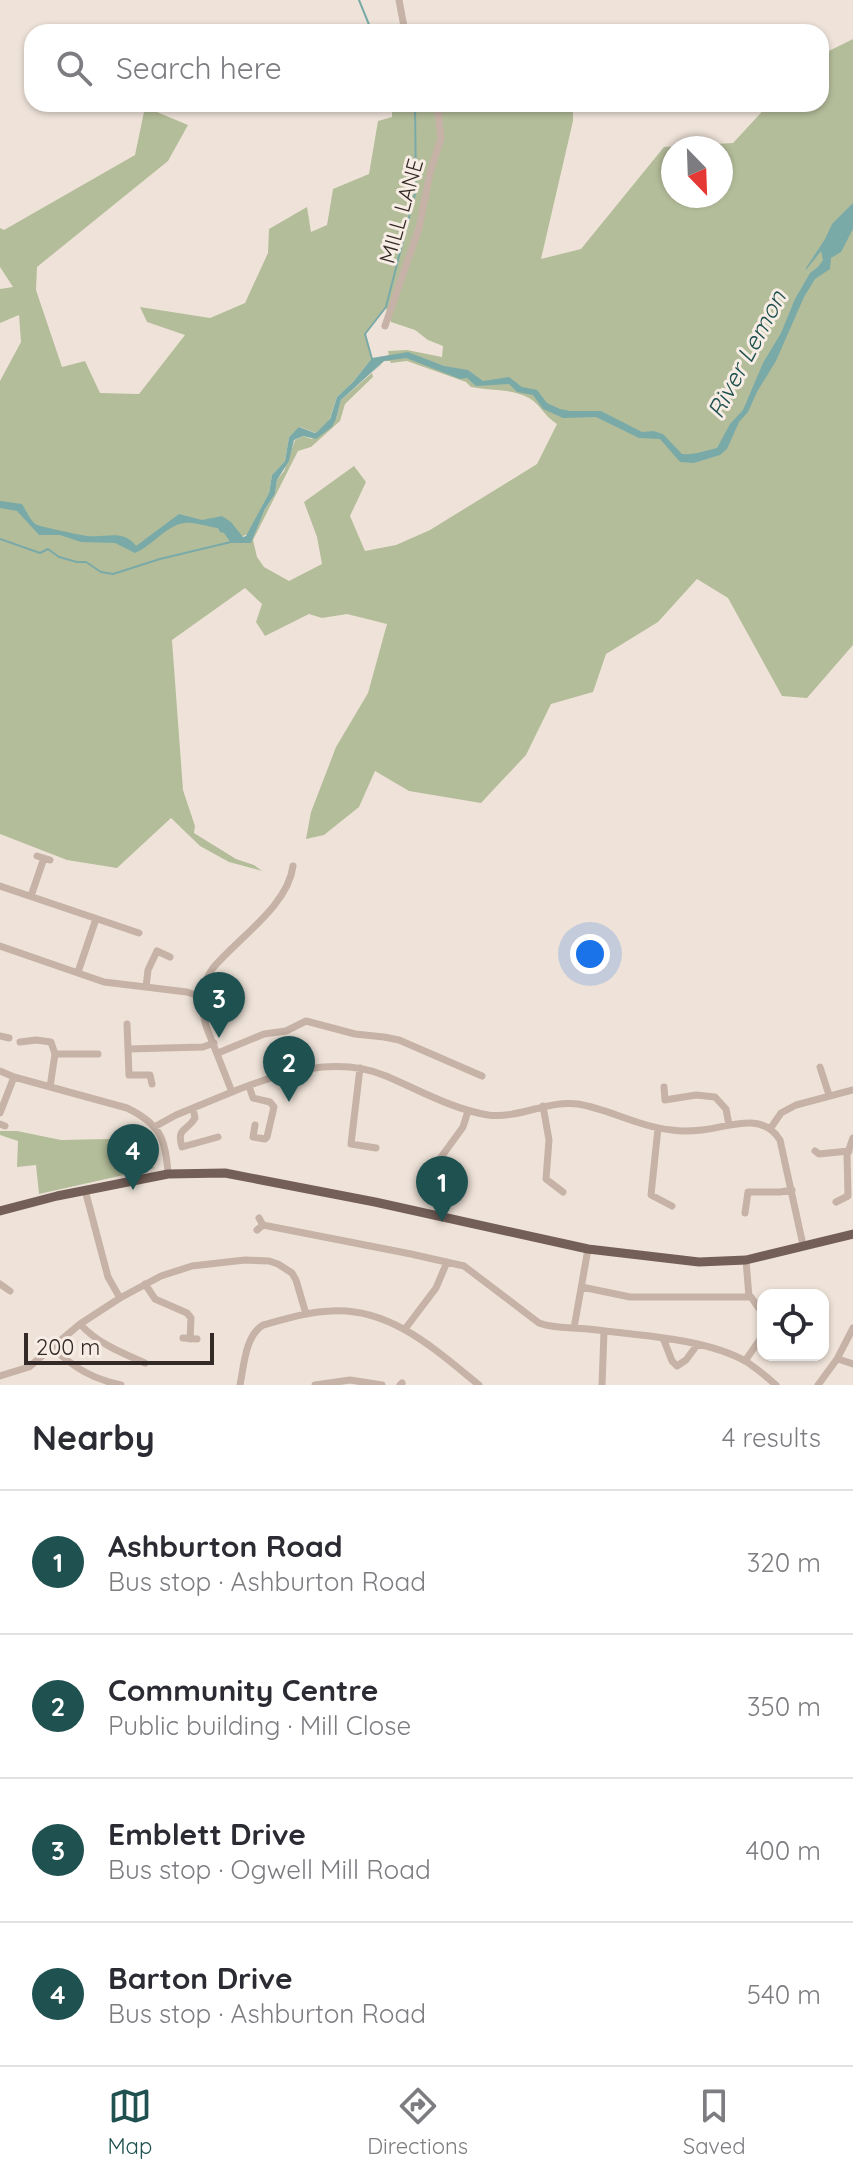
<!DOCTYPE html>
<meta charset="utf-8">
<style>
body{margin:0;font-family:Quicksand,sans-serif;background:#f2f2f3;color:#2b2b33}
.controls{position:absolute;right:24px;bottom:24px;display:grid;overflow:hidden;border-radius:16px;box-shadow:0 2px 6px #0004}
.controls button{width:72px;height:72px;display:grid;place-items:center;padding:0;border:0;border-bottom:2px solid #e1e1e2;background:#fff;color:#2b2b33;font:40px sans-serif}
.compass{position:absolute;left:661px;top:136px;width:72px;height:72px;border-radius:50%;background:#fff;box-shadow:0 2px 6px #0004;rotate:157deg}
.scale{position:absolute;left:24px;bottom:20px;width:190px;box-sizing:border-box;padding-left:8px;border:4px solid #332926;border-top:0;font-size:22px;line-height:28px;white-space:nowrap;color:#332926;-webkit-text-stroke:6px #f7ede5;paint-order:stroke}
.you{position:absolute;left:590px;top:954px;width:28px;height:28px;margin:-20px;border:6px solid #fff;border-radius:50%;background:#1a73e8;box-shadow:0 0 0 12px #1a73e833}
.badge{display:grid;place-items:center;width:52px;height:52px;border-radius:50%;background:#1f5150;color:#fff;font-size:26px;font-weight:700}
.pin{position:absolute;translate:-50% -66px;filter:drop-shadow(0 2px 4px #0008)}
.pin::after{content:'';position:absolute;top:42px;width:28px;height:24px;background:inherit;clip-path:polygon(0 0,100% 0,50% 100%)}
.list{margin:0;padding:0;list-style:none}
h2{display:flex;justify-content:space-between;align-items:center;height:104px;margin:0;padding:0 32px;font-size:34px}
h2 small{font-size:26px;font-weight:400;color:#7c7c81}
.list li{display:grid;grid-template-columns:52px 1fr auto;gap:24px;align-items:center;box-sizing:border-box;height:144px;padding:0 32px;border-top:2px solid #e1e1e2}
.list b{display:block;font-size:30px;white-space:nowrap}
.list p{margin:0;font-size:26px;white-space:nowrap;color:#7c7c81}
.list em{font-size:26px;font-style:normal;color:#7c7c81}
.icon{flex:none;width:44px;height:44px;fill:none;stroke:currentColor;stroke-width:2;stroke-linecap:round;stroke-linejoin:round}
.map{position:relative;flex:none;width:853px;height:1385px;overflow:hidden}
.search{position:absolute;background:#fff;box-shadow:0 2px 6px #0004;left:24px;right:24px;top:24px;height:88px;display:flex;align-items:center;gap:20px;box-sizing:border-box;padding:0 28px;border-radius:24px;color:#7c7c81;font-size:30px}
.sheet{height:680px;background:#fff}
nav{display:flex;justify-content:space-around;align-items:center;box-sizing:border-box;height:112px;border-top:2px solid #e1e1e2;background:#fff;font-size:22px;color:#7c7c81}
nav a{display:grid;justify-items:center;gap:4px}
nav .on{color:#1f5150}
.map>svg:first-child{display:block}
</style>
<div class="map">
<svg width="853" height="1385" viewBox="0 0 853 1385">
<rect width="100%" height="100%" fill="#efe3d9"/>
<!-- green -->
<path fill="#b4bd9a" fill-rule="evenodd" d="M853,39V645L807,698L782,696L728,598L697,579L658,622L606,654L593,692L551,704L526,755L481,803L409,791L375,771L359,807L324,835L306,839L311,812L336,747L368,693L387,624L347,614L322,618L309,614L265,636L256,622L262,604L245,588L172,640L183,790L195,826L194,833L236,859L254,865L262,871L229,862L200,846L171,818L117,868L67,860L0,834V381L21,342L19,315L0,323V289L13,287L0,267V228L4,230L135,155L145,107L188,125L168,161L37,267L36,290L62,367L85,361L100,393L139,394L185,335L147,322L140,307L210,318L245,303L268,253L269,229L307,207L311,232L327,225L333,189L369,174L378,121L392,117V104H511L522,107L524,104H573V121L541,259L581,249L664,147L733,143L769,104H821V55ZM673,148H721V196H673ZM386,308L391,322L415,330L428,340L443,346L442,357L407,350L388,351L389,355L377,359L381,365L341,400L336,419L312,439L303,436L295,440L284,471L277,480L275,494L265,509L251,542L232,543L231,541L248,534L269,493L272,475L285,461L289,437L300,427L316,433L329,421L337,397L353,382L372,358L376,357L371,358L365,334ZM384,361H390L391,363L407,361L466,382L471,387C491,391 510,388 529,398C539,403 545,417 557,424L537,464L430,530L396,545L365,551L350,516L366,482L354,466L304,502L317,537L322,564L289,581L264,567L257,557L253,540L298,451L311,447L340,421L345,404L373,377L372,373Z
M0,1131H17L61,1140L109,1139L118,1143L155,1168L39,1194L36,1165L17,1167L18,1141L0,1135Z"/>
<!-- water -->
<path fill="#7aaaa8" d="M853,203V229L841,252L831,258L830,269L815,279L804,297L776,361L757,392L748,412L739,422L727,449L720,455L694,463L680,462L660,439L639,438L596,417L563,418L543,409L533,395L517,392L509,384L476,386L467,378L460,379L406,358L384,361L341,400L336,419L332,427L316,439L303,436L294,440L289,461L277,480L275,494L265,509L251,543H231L224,533L220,532L218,528C207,527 196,522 185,523C168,524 152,546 135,553L115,543L81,542L60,535H39L17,511L0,508V501L22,504C26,510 31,522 37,525C40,526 83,536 88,536C107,538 123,529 136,546L179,514L202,520L222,516L231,522L243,537L246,536L269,493L272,475L285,461L289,437L299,427L315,433L317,432L330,419L337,397L353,382L372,358L408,352L444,366L468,370L483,381L509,377L522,387L537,390L547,403L560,409L570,411H601L642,432L653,431L663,434L682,454C694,455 705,451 717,448L730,424L743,410L763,363L781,333L795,299L810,273L818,267L823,260L821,251L806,270V268L825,239L832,224Z"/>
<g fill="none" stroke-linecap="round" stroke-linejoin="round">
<!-- stream -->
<path stroke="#7aaaa8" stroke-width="2" d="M359,0L372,32
M372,359L365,334L386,307L416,190L415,104
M0,539L40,553L48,549L59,557L77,562H86L101,572L113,574L160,559L231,542"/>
<!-- minor -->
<path stroke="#c6b2a6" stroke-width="7" d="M399,0L405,32
M385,326L419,228L430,173L441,138L437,104
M37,856L50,860
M0,886L139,933
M31,896L44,858
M0,946L104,982L187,992L199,996
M78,972L96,919
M146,987L148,970L157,951L170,957
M127,1024L129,1075H150L152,1084
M0,1036L9,1038
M20,1042L36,1040L51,1042L55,1054L50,1087
M128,1049L203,1047L214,1043
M218,1053L264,1034L286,1031L306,1021L355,1034L384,1037L399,1040L482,1076
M55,1054H98
M820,1067L829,1095
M360,1068L351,1144L376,1148
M0,1071L14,1077L127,1108C160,1124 166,1139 168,1174
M249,1086L253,1098L270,1102L274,1107L267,1137L265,1139L253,1137L255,1125
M664,1087L665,1100L696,1095L715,1097L726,1109L729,1125
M232,1092C279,1073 336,1055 386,1076C419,1090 452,1109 488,1115C519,1119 547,1100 578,1104C609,1109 639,1127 672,1130C682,1132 693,1131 702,1130C730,1127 762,1111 780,1140L803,1245
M543,1106L549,1140L546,1179L563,1192
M193,1108L195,1118C187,1132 176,1127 182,1147L218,1137
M0,1113L14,1077
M0,1124L5,1126
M156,1126L176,1115L232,1092L206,1026L199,996C203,987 207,976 213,968C238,938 288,906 293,866
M658,1128L651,1195L672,1206
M770,1129L781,1113L796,1105L853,1090
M815,1151L819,1154L849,1151
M455,1172L439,1160L463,1127L468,1111
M85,1190L108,1277L120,1298
M836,1202L848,1196L847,1155L853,1138
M745,1213L748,1192H780L792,1190
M263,1225L411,1254L464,1266L539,1323C555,1329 571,1327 588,1329C635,1335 706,1338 747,1362C757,1369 767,1377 776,1385
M257,1230L263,1225L259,1218
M746,1260L749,1297
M0,1284L10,1291
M145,1284L155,1299L187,1313L191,1318L190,1339
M582,1287L630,1297H751L763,1314
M80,1324C97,1343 122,1353 145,1363
M574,1328L588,1249
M405,1329L436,1288L447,1262
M183,1338L197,1339
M663,1338L672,1361L677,1366L686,1360L697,1345
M53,1348C74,1368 93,1379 121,1385
M841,1360L853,1364
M745,1361L763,1335
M0,1376L29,1367L80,1324L120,1298L161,1276L192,1266L245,1260L269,1261L278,1264L292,1273L296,1280L306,1314
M240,1385C244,1366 245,1336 263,1325C285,1319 307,1312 331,1311C390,1307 436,1350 479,1385
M315,1385L350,1380L382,1385
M400,1385L402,1383
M602,1385L604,1332
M818,1385L837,1359L853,1328"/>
<!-- major -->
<path stroke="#745f58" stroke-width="9" d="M0,1211L57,1196L168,1174L225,1173L375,1202L588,1249L699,1262L746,1260L853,1234"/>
</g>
<g text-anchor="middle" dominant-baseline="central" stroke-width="6" stroke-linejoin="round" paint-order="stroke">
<!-- street labels -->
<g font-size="22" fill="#332926" stroke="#f7ede5">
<text transform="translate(401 211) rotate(-74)">MILL LANE</text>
</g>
<!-- water labels -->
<g font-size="24" font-style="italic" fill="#1f5150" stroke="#f7ede5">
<text transform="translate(746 354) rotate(-62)">River Lemon</text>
</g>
</g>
</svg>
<div class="controls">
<button><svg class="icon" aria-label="locate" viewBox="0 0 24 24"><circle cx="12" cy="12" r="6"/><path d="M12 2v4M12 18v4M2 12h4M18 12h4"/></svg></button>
</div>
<svg class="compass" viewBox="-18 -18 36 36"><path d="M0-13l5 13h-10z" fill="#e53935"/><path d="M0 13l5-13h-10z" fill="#7c7c81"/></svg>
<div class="scale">200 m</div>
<div class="you"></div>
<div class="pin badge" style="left:442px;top:1222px">1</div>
<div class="pin badge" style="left:289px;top:1102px">2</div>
<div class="pin badge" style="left:219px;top:1038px">3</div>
<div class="pin badge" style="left:133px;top:1190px">4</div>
<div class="search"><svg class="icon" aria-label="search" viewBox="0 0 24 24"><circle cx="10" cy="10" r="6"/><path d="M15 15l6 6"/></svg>Search here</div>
</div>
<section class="sheet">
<h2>Nearby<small>4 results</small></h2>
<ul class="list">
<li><span class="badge">1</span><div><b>Ashburton Road</b><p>Bus stop · Ashburton Road</p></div><em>320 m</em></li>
<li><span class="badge">2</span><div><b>Community Centre</b><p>Public building · Mill Close</p></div><em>350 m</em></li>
<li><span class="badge">3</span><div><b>Emblett Drive</b><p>Bus stop · Ogwell Mill Road</p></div><em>400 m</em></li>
<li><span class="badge">4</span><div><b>Barton Drive</b><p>Bus stop · Ashburton Road</p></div><em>540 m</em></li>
</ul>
</section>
<nav>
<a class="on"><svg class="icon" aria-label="map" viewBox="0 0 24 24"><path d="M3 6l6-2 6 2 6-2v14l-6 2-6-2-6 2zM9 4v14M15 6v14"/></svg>Map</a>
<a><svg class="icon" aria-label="directions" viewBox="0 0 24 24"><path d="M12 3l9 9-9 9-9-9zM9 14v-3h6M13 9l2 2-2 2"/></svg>Directions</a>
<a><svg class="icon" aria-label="saved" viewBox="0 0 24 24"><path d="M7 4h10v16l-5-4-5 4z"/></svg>Saved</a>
</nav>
